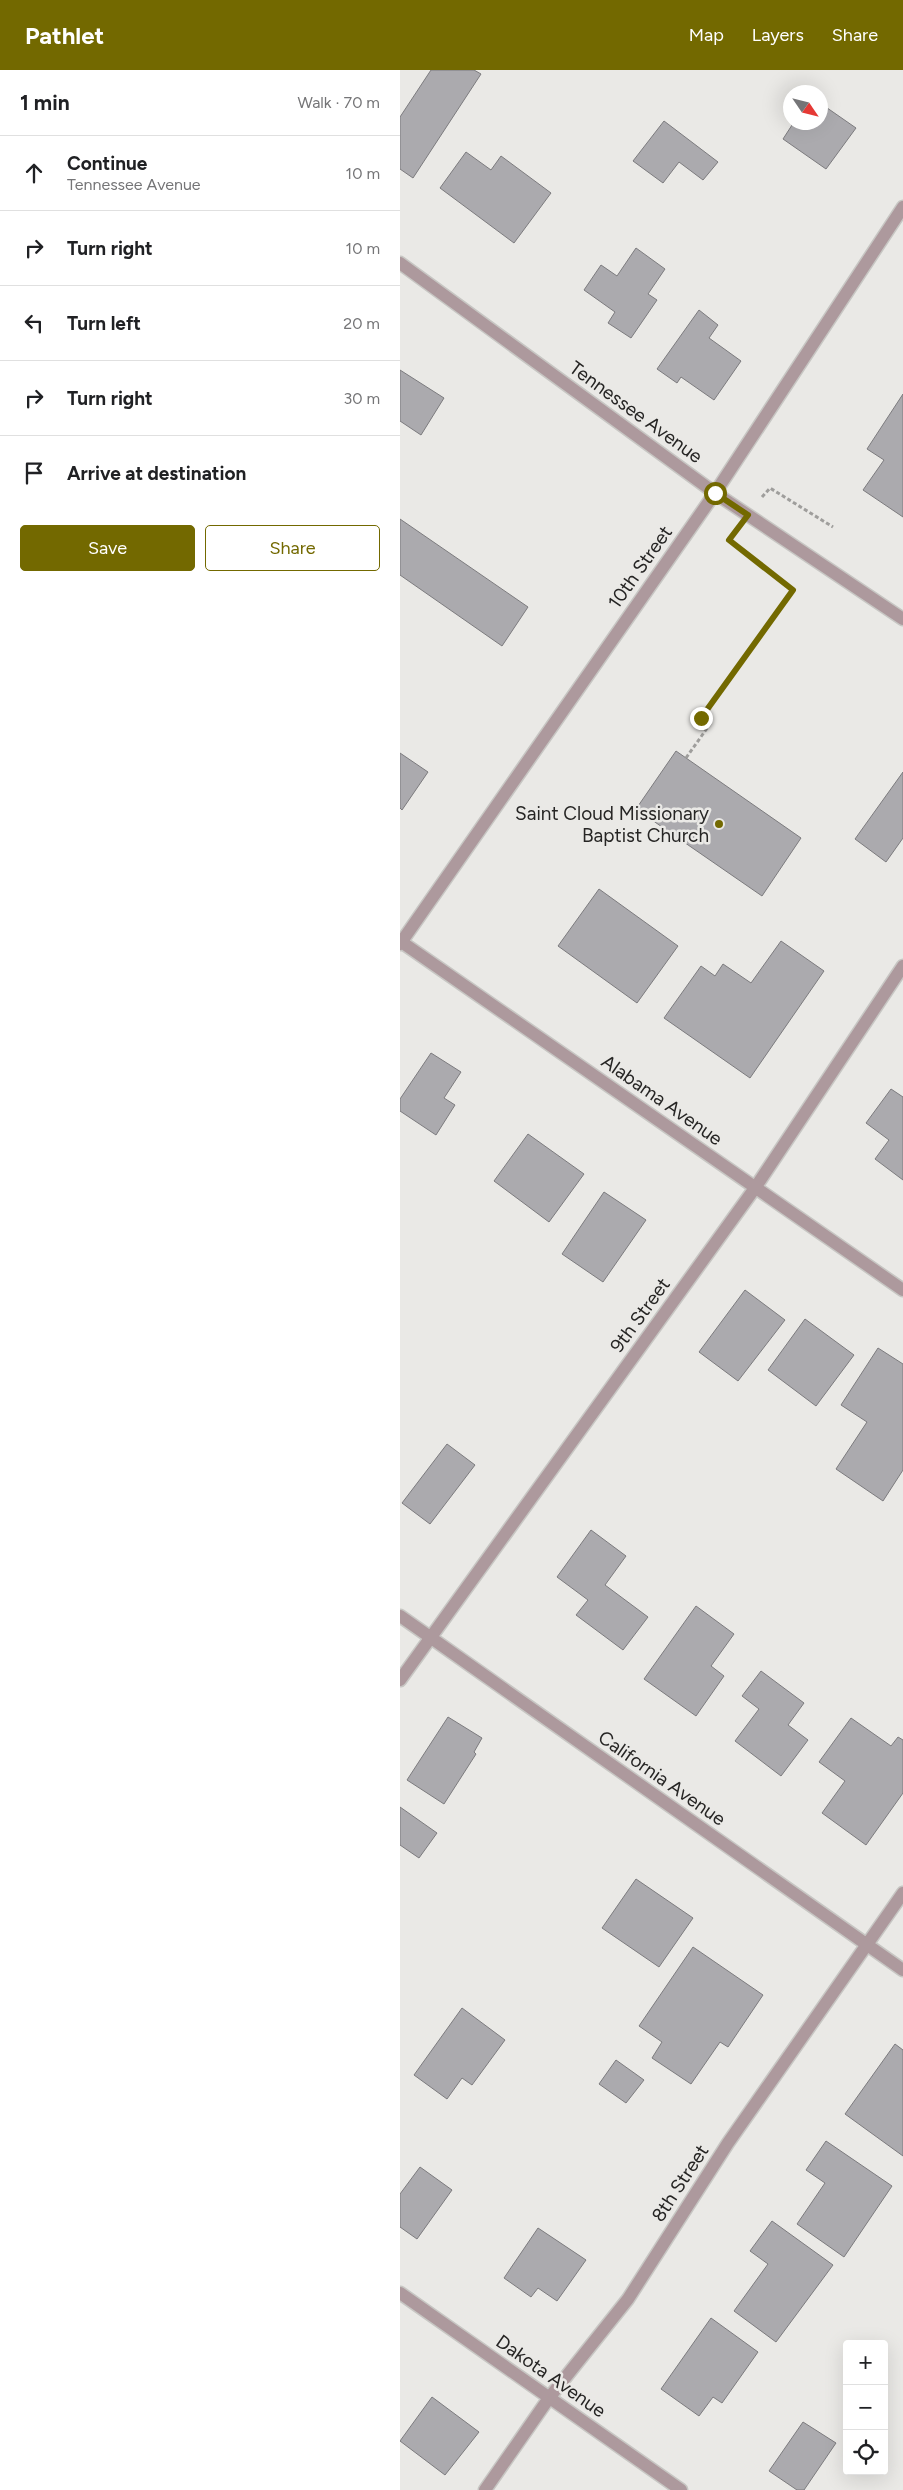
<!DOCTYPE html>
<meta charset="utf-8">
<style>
body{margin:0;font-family:Figtree,sans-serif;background:#f6f6f6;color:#202124}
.controls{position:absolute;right:15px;bottom:15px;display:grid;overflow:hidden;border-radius:5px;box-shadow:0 5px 20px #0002}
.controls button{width:45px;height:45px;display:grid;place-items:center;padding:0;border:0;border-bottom:1px solid #e0e0e0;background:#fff;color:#202124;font:25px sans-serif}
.compass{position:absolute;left:383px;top:15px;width:45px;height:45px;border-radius:50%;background:#fff;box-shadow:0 5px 20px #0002;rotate:125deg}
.stop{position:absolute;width:15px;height:15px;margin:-11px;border:4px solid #736900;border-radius:50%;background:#fff}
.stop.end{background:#736900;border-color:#fff;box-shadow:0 1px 5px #0008}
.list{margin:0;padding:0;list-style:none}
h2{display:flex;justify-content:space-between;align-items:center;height:65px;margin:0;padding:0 20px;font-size:21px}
h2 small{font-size:16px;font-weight:400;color:#757577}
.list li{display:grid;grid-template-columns:32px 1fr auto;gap:15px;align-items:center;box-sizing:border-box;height:75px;padding:0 20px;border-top:1px solid #e0e0e0}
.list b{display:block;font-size:19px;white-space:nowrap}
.list p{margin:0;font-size:16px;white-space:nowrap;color:#757577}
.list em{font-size:16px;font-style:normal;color:#757577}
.actions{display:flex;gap:10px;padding:15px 20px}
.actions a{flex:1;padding:11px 0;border:1px solid #736900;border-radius:5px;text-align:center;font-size:18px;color:#736900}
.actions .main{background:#736900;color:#fff}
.icon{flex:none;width:28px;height:28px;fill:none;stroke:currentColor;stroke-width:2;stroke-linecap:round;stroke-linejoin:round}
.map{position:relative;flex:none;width:503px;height:2420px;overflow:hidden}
header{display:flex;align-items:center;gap:30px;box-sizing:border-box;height:70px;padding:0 25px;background:#736900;color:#fff}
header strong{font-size:24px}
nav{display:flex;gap:28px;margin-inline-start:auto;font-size:18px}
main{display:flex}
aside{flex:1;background:#fff}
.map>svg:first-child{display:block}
</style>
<header>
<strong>Pathlet</strong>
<nav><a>Map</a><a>Layers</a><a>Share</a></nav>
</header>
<main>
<aside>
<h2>1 min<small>Walk · 70 m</small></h2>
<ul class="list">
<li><svg class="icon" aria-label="ahead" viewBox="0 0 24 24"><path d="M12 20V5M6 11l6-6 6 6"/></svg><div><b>Continue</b><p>Tennessee Avenue</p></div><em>10 m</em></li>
<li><svg class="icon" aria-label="right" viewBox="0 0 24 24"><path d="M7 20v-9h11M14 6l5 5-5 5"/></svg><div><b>Turn right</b></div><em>10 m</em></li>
<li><svg class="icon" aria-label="left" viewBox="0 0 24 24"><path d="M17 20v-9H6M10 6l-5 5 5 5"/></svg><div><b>Turn left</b></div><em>20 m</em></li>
<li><svg class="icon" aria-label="right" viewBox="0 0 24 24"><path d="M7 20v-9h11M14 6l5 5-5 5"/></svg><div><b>Turn right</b></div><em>30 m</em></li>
<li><svg class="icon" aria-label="arrive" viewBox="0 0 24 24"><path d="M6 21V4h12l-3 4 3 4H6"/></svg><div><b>Arrive at destination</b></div></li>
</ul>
<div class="actions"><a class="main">Save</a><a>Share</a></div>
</aside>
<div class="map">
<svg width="503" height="2420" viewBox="0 0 503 2420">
<rect width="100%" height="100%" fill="#eae9e6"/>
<!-- building -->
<path fill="#abaaae" stroke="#7c7b7e" d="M31,0H74L81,4L13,108L0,99V47Z
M420,33L456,58L426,99L383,69L394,52H420Z
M264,51L318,92L303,110L279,92L263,113L233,91Z
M66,82L91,100L101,86L151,123L114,173L40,118Z
M236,178L265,199L248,224L257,230L231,268L208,253L215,242L184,220L201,195L217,206Z
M299,240L318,255L309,268L341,291L314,330L281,307L277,313L257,299Z
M0,300L44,328L21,365L0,351Z
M503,324V447L463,420L484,390L467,379Z
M0,449L128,537L102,576L0,505Z
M276,681L401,768L362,826L236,739Z
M0,683L28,702L2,740L0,738Z
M503,702V768L486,792L455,769Z
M199,819L278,876L237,933L158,876Z
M381,871L424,901L350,1008L264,948L301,896L315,906L323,894L351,913Z
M31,983L61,1002L44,1028L55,1035L36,1065L0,1041V1029Z
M491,1019L503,1027V1110L475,1089L489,1070L466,1053Z
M128,1064L184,1104L149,1152L94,1111Z
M204,1122L246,1150L203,1212L162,1184Z
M345,1220L385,1250L338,1311L299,1282Z
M405,1249L454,1285L416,1336L368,1300Z
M478,1278L503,1294V1400L483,1431L436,1399L467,1352L441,1335Z
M47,1374L75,1395L30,1454L2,1433Z
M191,1460L226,1486L205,1515L248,1547L223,1580L176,1545L188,1530L157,1507Z
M296,1536L334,1564L311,1596L324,1606L296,1646L244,1609Z
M361,1601L404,1633L388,1655L408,1670L381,1706L335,1671L359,1639L342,1626Z
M48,1647L82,1668L74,1682L76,1684L44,1734L7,1710Z
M451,1648L491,1676L498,1667L503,1670V1723L466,1775L422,1743L445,1711L419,1692Z
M0,1737L37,1763L19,1788L0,1775Z
M236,1809L293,1848L259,1897L202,1858Z
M293,1877L363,1925L328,1977L320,1972L291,2014L252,1988L262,1972L239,1956Z
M62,1938L105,1970L72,2015L62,2008L47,2029L14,2005Z
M495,1974L503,1980V2086L445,2044Z
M216,1990L244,2010L226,2033L199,2014Z
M426,2071L492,2116L444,2187L397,2154L425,2113L406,2100Z
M20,2097L52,2120L17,2169L0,2157V2124Z
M372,2151L433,2195L376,2272L334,2241L368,2194L350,2181Z
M138,2158L186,2190L157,2231L138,2218L131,2227L104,2208Z
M311,2248L358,2282L322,2333L313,2327L299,2346L261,2319Z
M32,2327L79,2362L45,2405L0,2371Z
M403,2352L436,2373L404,2420H397L369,2401Z"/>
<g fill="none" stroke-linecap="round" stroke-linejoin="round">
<defs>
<path id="minor" d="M0,193L315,423L503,549
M0,871L503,1220
M0,874L315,423L503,137
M0,1546L503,1900
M0,1610L355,1118L503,896
M0,2223L281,2420
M85,2420L149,2328L228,2229L328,2073L503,1823"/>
</defs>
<!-- minor casing -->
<use href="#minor" stroke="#c7c6c3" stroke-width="15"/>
<!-- path -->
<path stroke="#9f9e9c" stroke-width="3" stroke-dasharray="4 2.5" stroke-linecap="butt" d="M362,427L370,418L433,457
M286,688L310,654L301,648L393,520L329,470L334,464"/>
<!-- minor -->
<use href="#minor" stroke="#ad999d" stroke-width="12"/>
</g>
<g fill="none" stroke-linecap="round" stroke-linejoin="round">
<!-- route -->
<path stroke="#736900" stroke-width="6" d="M301,648L393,520L329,470L348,445L315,423"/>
</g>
<!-- markers -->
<circle fill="#736900" stroke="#eae9e6" stroke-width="2" cx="319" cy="754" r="5"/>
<g text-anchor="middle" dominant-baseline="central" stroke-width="5" stroke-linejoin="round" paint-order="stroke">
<!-- street labels -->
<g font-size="19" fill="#262524" stroke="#eae9e6">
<text transform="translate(236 342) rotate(36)">Tennessee Avenue</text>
<text transform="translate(240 497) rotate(-55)">10th Street</text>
<text transform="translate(262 1030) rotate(35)">Alabama Avenue</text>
<text transform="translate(240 1245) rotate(-54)">9th Street</text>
<text transform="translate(262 1708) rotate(35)">California Avenue</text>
<text transform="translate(280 2113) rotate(-57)">8th Street</text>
<text transform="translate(151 2306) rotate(35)">Dakota Avenue</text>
</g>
<!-- poi labels -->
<g font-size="19" fill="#262524" stroke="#eae9e6" text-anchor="end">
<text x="309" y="743">Saint Cloud Missionary<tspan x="309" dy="22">Baptist Church</tspan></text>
</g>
</g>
</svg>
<div class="controls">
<button>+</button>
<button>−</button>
<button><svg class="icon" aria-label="locate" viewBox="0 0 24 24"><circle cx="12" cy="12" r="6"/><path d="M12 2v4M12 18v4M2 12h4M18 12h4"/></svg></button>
</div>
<svg class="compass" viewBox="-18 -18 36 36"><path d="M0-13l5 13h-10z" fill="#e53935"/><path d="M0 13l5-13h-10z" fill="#757577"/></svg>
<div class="stop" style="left:315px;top:423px"></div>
<div class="stop end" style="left:301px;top:648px"></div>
</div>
</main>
